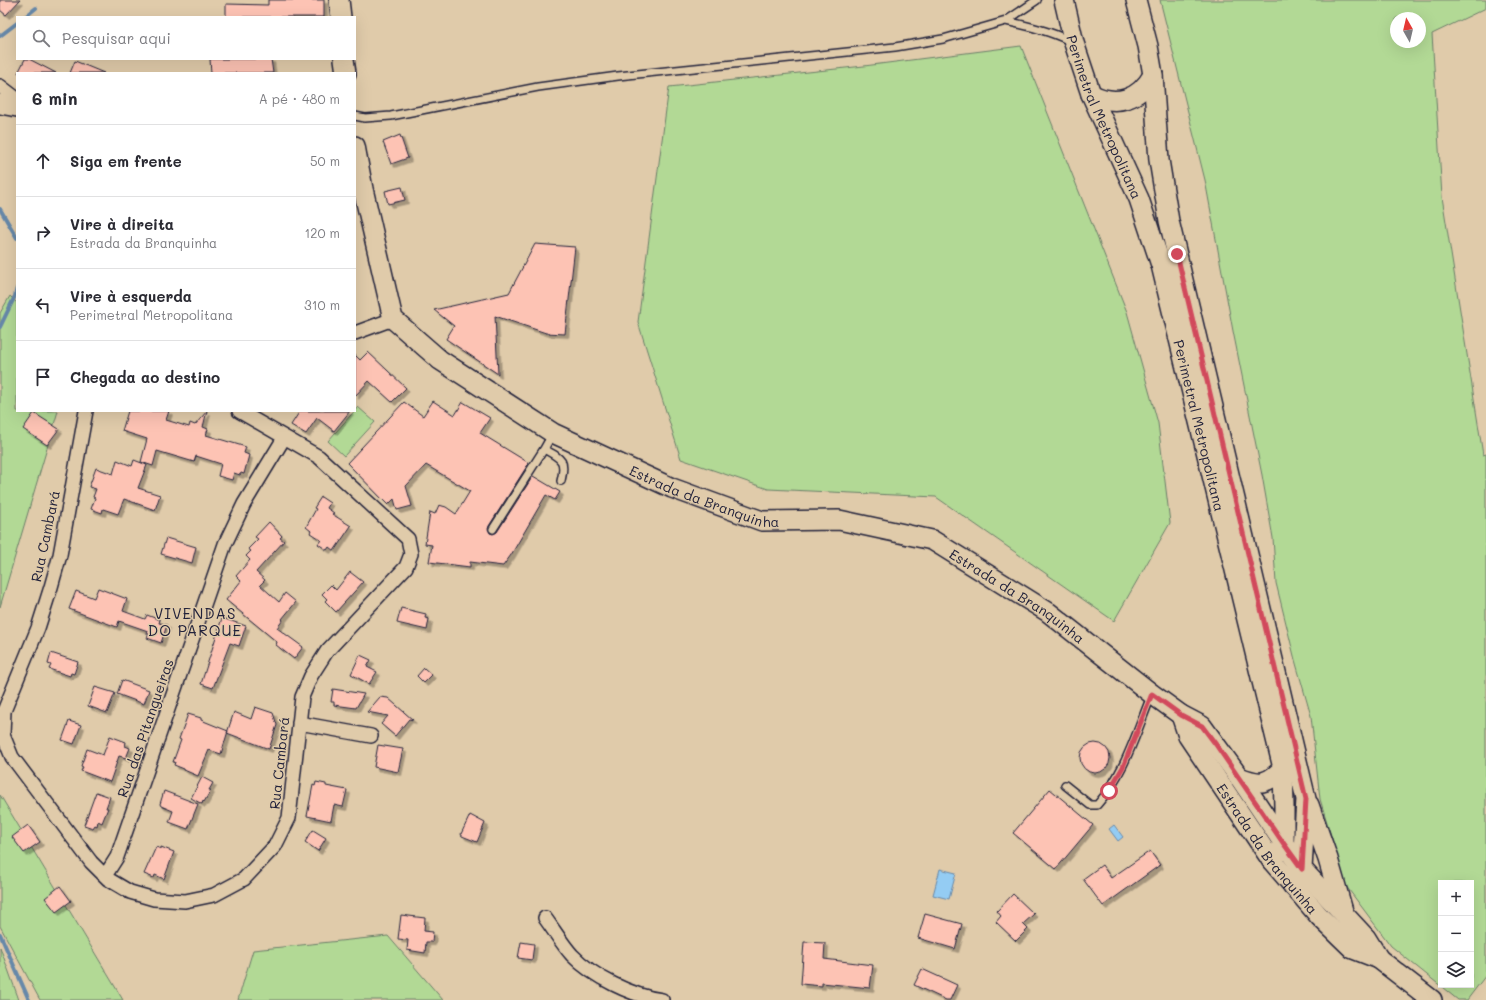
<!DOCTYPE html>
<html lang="pt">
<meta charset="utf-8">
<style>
body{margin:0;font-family:Mali,sans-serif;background:#f7f7f7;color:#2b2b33}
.controls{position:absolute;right:12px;bottom:12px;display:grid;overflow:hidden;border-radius:0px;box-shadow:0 4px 16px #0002}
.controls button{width:36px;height:36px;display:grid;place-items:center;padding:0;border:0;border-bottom:1px solid #e1e1e2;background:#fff;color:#2b2b33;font:20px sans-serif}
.compass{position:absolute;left:1390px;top:12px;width:36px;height:36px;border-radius:50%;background:#fff;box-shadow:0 4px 16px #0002;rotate:352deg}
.stop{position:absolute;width:12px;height:12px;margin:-9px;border:3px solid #d1495b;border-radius:50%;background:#fff}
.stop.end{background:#d1495b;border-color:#fff;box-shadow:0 1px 4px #0008}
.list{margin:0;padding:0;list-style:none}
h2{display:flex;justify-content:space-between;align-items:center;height:52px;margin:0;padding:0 16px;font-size:17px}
h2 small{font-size:13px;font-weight:400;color:#7c7c81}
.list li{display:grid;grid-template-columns:26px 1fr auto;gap:12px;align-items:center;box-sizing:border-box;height:72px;padding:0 16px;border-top:1px solid #e1e1e2}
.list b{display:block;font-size:15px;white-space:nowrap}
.list p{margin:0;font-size:13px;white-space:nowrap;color:#7c7c81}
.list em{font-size:13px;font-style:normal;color:#7c7c81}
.icon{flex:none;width:22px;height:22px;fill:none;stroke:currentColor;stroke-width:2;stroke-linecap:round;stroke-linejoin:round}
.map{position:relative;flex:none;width:1486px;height:1000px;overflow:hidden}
.search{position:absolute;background:#fff;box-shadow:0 4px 16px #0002;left:16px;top:16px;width:340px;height:44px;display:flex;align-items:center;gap:10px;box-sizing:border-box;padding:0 14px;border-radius:0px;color:#7c7c81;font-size:15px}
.panel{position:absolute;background:#fff;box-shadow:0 4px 16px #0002;left:16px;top:72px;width:340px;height:340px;border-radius:0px}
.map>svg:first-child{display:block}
</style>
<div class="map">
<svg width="1486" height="1000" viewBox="0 0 1486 1000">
<defs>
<filter id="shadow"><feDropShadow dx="3.5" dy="3.5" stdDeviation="0" flood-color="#0004"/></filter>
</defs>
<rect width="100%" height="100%" fill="#e0cbaa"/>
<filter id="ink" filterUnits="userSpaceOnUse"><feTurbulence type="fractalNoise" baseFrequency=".025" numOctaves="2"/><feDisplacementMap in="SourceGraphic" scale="8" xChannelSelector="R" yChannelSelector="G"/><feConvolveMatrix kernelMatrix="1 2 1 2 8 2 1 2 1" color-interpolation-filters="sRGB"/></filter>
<g filter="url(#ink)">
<!-- green -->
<path fill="#b2d995" stroke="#6a7e68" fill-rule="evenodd" d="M1160,0H1486V8L1432,34L1442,197L1483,455L1486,454V975L1467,1000H1458L1391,946L1346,886L1320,799L1311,716L1295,660L1276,583L1273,538L1262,475L1233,331L1205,180ZM1396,18H1420V42H1396ZM1441,883H1471V985H1441Z
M1021,46L1127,312L1158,423L1170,523L1114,621L936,497L768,489L681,459L638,322L669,87L864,66Z
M10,296L17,303V411H58L0,607V313Z
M358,407L375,422L344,456L328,441Z
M0,795L123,1000H40L0,926Z
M388,936L443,1000H238L253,950Z
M0,947L19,1000H0Z"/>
<!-- water -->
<path fill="#94ccf3" stroke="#6688a9" d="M1114,825L1123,837L1118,841L1109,829Z
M940,869L956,873L949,899L933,895Z"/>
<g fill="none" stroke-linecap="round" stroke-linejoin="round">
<!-- stream -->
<path stroke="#6688a9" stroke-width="4" d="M25,17L36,8
M0,36L17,23
M0,209L17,238
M0,327L15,296L17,288
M0,934L29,1000"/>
</g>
<!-- building -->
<path fill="#fdc3b4" stroke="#22223b" filter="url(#shadow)" d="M0,0H20L6,15L0,10Z
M268,0H324V17H226V4L268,5Z
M25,59H29L56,73H18Z
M210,59H271L273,73H211Z
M75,61L104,73H70Z
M400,135L408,158L391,164L383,142Z
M402,187L405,200L388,204L385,191Z
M535,244L575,247L565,334L546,333L495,316L498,374L446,339L454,326L434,310L509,293Z
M368,352L406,388L392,402L369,381L355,396V355L360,360Z
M433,401L455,415L463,402L490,418L480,433L529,463L489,526L488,529L490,533L493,534L497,532L533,476L560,492L555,500L546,495L511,555L503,566L470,562V567L429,562L432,545L425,544L430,512L435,514L439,505L446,507L456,514L470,491L426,465L406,486L412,506L397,510L394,499L388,505L347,463L404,402L423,416Z
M128,411H169L166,420L189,427L190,423L195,425L207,411L203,427L208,429L206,435L246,447L244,453L249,455L244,474L241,473L240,475L234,473L232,480L218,476L221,464L196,456L194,462L157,451L153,466L141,462L147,439L122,431Z
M300,411H350L334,431L317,418L306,434L291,425Z
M34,413L59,429L47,445L23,429Z
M117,460L132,466L134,460L147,465L138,488L160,495L155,510L124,499L118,514L103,509L102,513L91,509L95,498L93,497L96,489L89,487L96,468L113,474Z
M321,497L330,503L327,508L334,513L332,514L351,526L334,551L329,547L327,550L318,544L321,540L310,533L311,531L306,527L316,509L314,508Z
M269,522L282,536L280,538L284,541L256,572L265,580L260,585L279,602L285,593L296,602L282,619L283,620L277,628L303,647L294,659L276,645L277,642L226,600L241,581L236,576L250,560L246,556L251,551L248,549L258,539L255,537Z
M166,538L196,547L192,563L161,554Z
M350,572L363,582L336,612L325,601L327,599L322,594L331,585L336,590Z
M98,588L127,599L123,611L145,619L147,615L160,620L159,623L167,625L161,643L147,638L149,634H147L148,631L119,621L117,627L69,609L76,591L94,598Z
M401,608L426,614L425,618L429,619L427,630L397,623Z
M222,618L246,626L239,646L230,643L213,688L201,684Z
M51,653L78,662L74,674L71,673L70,676L49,669L51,665L48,664Z
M360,655L371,660L367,667L377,672L369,684L351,674Z
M424,668L432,675L424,683L417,676Z
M122,680L149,690L144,704L117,694Z
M95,687L115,693L107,713L88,706Z
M333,689L364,694L356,708L334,705V702H331Z
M380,697L388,698L413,720L409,719L395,736L381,724L388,716L367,712Z
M255,707L273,713L277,725L269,749L227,733L234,712L251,719Z
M188,714L201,718V720L228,731L221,754L209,750L198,776L184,770V769L174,765L175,762H173L181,740L179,739Z
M69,721L81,725L74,744L62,740Z
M110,736L126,742L125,746L130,748L126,758L119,756L110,782L81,771L83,767L81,766L87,749L103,755Z
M1080 758a15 15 0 1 1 30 0a15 15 0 1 1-30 0Z
M378,745L403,749L398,772L374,767Z
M202,777L213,783L209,790H211L204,802L203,801L202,804L191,798Z
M316,782L326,784V786L347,790L343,807L334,805L331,821L307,816L313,785L315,786Z
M1050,789L1093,825L1056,869L1013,833Z
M164,791L198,804L188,829L169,822L173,811L161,806L160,804Z
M96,792L110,797L106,808H108L102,823L98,821L97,826L95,825L93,828L84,825Z
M470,815L485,823L477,842L462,836L461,834Z
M28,825L40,842L24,853L12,837Z
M313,830L326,838L318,851L305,842Z
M156,847L161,849V847L174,852L164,879L155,875L154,878L144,874Z
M1150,851L1160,865L1103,906L1083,879L1102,865L1111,878Z
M60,886L71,901L56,912L45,898Z
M1013,894L1034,914L1023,924L1028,929L1016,941L996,922L1001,916L997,911Z
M925,914L962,924L955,949L918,938Z
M401,915L425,918L424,931L433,932L432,942H426L425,953L407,950L408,940L398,939Z
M521,942L534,944L532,960L518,958Z
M804,942L825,943L824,959L873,965L870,988L822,983V986L801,984Z
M922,969L957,985L950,1000H946L914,985Z"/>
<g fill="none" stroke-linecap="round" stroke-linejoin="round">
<defs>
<path id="lane" d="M1006,21C1028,26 1050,31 1070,41
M355,116L365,118L391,116L538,87L618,76L895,47L943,39L1006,21L1037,0
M544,449C562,459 566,460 561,481
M493,529L544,449L553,433
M1065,785L1090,805H1097C1125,773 1136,733 1152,694"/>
<path id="street" d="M0,86L17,99
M355,333L393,319
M86,411L60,555L51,587L38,628L4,711L3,735L12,757L91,862L108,879L130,892L154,899L185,901L214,895L244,879L275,846L289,818L302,697L311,676L327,651L406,567L411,554L408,539L319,457L239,411
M299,723L371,736
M105,876L117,857L225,544L244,504L284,438
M545,918C554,930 562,944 572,955C593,977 632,996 662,1000"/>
<g id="secondary">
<path d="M339,0L341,17"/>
<path id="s1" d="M1064,0L1074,43L1091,94L1139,199L1161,265L1283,768L1284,807V844L1272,861"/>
<path d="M1136,0L1148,46L1153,75L1159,160L1169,221L1306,799L1302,869L1293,886"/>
<path d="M344,59L346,73"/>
<path d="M1091,94C1116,107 1139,100 1153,75"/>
<path d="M0,104L17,107"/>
<path id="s2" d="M355,146L363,189L393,319L440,360L553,433L672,488L762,521L839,520L932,540L1048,612L1152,694L1181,715L1202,726L1239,777L1284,844L1302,869L1366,938L1379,959"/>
<path id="s3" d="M1181,715L1188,736L1272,861L1320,917L1353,949L1379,959L1432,1000"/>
<path d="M1239,777C1260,785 1267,785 1283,768"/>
<path d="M1309,805L1328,859L1343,911"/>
</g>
</defs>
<!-- lane casing -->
<use href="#lane" stroke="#22223b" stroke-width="10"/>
<!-- street casing -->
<use href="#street" stroke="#22223b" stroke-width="16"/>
<!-- secondary casing -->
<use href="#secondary" stroke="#22223b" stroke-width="22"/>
<!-- lane -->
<use href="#lane" stroke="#e0cbaa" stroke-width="7"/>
<!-- street -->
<use href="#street" stroke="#e0cbaa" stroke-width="13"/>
<!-- secondary -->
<use href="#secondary" stroke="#e0cbaa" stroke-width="19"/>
</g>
</g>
<g fill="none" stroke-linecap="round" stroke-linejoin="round" filter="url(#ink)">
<!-- route -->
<path stroke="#d1495b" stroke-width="5" d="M1109,791L1123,767L1152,694L1181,715L1202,726L1217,746L1284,844L1302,869L1306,799L1177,254"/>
</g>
<g text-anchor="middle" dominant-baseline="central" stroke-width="3" stroke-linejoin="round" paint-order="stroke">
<!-- street labels -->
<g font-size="14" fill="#22223b" stroke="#e0cbaa">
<text stroke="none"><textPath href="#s1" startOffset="124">Perimetral Metropolitana</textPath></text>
<text stroke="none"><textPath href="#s1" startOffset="448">Perimetral Metropolitana</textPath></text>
<text stroke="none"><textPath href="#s2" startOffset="539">Estrada da Branquinha</textPath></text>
<text transform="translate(45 536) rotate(-78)">Rua Cambará</text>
<text stroke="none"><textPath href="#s2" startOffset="875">Estrada da Branquinha</textPath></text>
<text transform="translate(145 728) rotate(-71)">Rua das Pitangueiras</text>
<text transform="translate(279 763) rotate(-84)">Rua Cambará</text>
<text stroke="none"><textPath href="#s3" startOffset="160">Estrada da Branquinha</textPath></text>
</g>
<!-- neighbourhood labels -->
<g font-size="15" letter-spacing="1" fill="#22223b" stroke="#e0cbaa">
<text x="195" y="613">VIVENDAS<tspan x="195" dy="17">DO PARQUE</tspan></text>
</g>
</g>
</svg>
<div class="controls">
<button>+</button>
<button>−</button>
<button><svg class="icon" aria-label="layers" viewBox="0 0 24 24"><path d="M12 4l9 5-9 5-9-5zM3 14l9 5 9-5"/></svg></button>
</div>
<svg class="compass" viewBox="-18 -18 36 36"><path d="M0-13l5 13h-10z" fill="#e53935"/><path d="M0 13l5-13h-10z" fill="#7c7c81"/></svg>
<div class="stop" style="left:1109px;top:791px"></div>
<div class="stop end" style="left:1177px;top:254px"></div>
<div class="search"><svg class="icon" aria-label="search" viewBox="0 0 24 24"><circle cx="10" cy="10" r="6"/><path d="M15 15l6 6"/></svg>Pesquisar aqui</div>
<section class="panel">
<h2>6 min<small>A pé · 480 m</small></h2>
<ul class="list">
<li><svg class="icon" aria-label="ahead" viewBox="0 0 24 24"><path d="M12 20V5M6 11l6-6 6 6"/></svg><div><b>Siga em frente</b></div><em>50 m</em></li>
<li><svg class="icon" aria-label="right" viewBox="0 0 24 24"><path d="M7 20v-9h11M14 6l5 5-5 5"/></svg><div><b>Vire à direita</b><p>Estrada da Branquinha</p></div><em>120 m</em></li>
<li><svg class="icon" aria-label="left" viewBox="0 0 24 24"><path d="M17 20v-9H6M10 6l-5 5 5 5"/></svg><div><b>Vire à esquerda</b><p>Perimetral Metropolitana</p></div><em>310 m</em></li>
<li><svg class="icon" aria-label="arrive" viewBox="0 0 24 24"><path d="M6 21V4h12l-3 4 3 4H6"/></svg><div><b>Chegada ao destino</b></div></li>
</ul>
</section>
</div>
